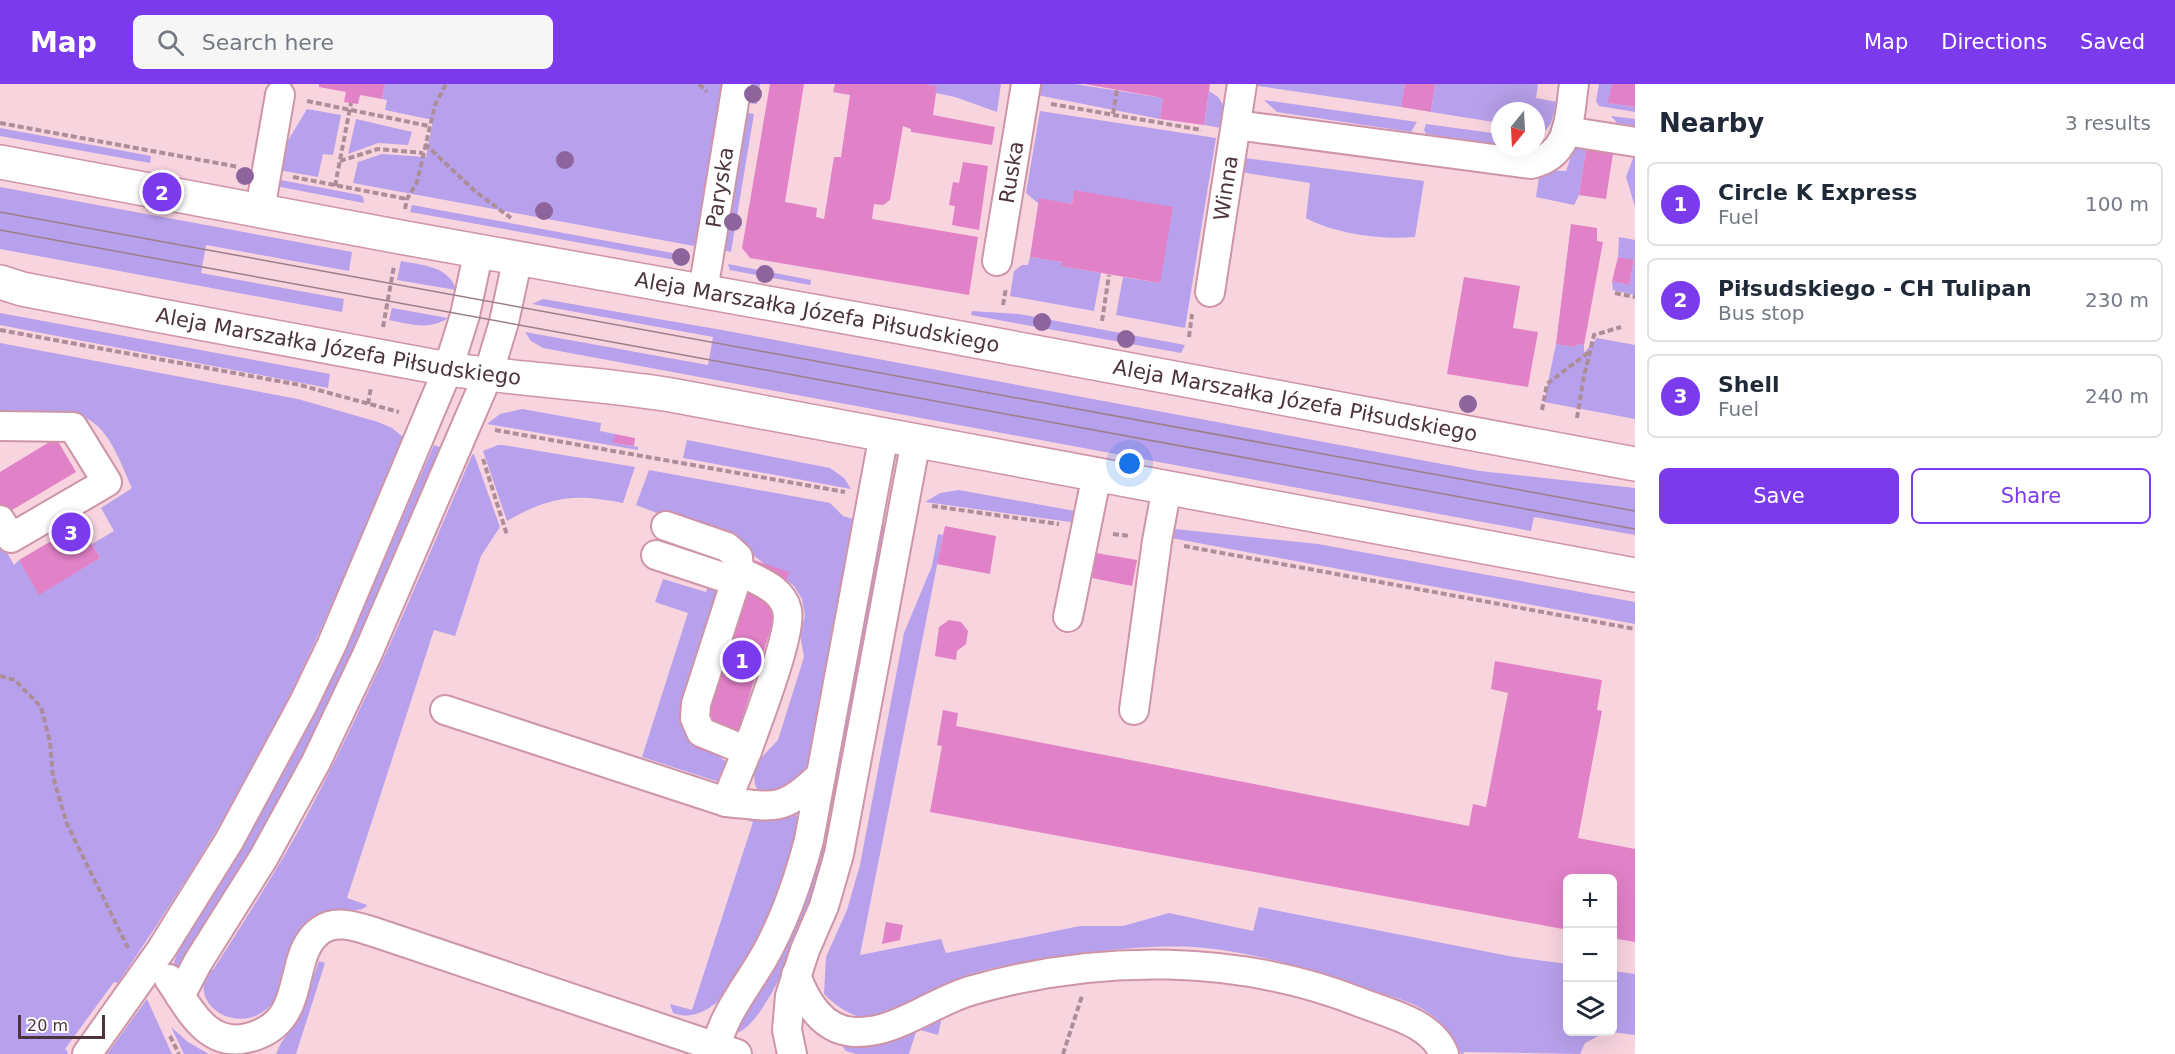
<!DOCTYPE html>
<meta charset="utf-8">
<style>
body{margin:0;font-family:"DejaVu Sans",sans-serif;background:#f6f6f7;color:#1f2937}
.controls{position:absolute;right:18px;bottom:18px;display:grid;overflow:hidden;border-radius:9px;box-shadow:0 6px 24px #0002}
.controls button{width:54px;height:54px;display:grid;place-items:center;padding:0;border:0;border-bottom:2px solid #e0e1e3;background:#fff;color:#1f2937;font:30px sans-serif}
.compass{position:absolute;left:1491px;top:18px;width:54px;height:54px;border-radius:50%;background:#fff;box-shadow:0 6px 24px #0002;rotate:198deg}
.scale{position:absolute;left:18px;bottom:15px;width:87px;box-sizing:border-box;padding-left:6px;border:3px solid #4c343c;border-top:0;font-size:16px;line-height:21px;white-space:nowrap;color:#4c343c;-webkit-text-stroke:4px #fff;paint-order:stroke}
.you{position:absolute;left:1130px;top:380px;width:21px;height:21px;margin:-15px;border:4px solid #fff;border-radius:50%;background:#1a73e8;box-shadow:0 0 0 9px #1a73e833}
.badge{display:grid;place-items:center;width:39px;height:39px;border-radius:50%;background:#7c3aed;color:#fff;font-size:20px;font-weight:700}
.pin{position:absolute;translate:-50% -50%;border:3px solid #fff;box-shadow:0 2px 6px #0006}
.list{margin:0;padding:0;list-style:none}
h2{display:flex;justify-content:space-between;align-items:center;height:78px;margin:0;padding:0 24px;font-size:26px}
h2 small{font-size:20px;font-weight:400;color:#747a83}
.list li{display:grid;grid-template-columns:39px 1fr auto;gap:18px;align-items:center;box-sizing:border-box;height:84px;margin:0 12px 12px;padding:0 12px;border:2px solid #e0e1e3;border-radius:9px}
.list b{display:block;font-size:22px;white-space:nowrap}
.list p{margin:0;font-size:20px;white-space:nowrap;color:#747a83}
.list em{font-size:20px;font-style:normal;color:#747a83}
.actions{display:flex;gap:12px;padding:18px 24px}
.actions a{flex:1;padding:14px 0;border:2px solid #7c3aed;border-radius:9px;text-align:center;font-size:21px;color:#7c3aed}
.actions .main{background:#7c3aed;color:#fff}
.icon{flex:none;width:33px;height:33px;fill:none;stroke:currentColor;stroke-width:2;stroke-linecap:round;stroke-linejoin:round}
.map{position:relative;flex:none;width:1635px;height:970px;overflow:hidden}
header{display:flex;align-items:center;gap:36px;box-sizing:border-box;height:84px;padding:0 30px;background:#7c3aed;color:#fff}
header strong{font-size:28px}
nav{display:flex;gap:33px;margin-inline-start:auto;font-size:21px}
.search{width:420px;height:54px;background:#f6f6f7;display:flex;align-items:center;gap:15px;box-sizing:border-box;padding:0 21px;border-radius:9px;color:#747a83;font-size:22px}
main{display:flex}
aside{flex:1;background:#fff}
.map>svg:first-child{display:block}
</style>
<header>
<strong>Map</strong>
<div class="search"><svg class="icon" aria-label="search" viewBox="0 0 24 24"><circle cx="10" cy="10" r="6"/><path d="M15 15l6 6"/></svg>Search here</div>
<nav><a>Map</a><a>Directions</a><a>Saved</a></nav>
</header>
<main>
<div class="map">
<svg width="1635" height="970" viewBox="0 0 1635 970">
<rect width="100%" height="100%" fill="#f8d4df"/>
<!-- green -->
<path fill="#b8a1ec" d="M385,0H724L699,152L694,162L353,99L358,78L382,70L426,73L433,36L385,26L387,16L382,15Z
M750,0H760L757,20L746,19Z
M923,0H1001L997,28L955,13L936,9Z
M1034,0H1075L1163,14L1160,35L1032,10Z
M1258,0H1405L1401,23L1258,2Z
M1435,0H1538L1536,14L1557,18L1551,39L1546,46L1536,44V27H1500V39L1431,28Z
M1599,0H1612L1609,19L1635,23V28L1599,22L1596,17Z
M1209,7L1218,13L1230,31L1227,45L1204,41Z
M1264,16L1417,38L1411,48L1277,28Z
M307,25L341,31L333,71L323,70L318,93L273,85L272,83Z
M1040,27L1216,54L1185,244L1116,231L1123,193L1160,199L1074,107L1072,120L1040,115L1039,120L1026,109Z
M748,29L754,30L731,168L723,166L743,36Z
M1611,32L1635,35V48L1623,46Z
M356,35L412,48L408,61L378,59L348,70Z
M1426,40L1500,50V61L1426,50L1424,46Z
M0,44L151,72L150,79L0,52Z
M1575,61L1614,62L1613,69L1586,66L1579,111L1574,121L1536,113L1540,86L1566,87Z
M1635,69V123L1626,93Z
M1244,74L1424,97L1415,153C1382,156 1335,150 1306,134L1310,99L1240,88Z
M275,95L360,111L363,113L364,119L270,101Z
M0,103L352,168L349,187L206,161L201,189L344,215L342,228L0,165Z
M412,121L689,172L686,178L410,128Z
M1619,153L1635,156V211L1613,206L1612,197L1629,201L1634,177L1618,173Z
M1030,173L1062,178V182L1101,189L1094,227L1010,212L1014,187L1022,181H1028Z
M401,177C421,181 450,182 456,206L397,196Z
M728,180L811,196L810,201L730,186Z
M543,215L722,246L1480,387L1635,404V451L1534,433L1531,447L543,264L531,257L525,248L708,281L713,253L532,220Z
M392,224L448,234C429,247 410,240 389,236Z
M972,227L1019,230L1185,261L1181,269L971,231Z
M0,229L330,290L328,304L0,241Z
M1597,254L1635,261V335L1544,318L1556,260L1576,263L1577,260L1584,261V269Z
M0,259L298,315L378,338L392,344L403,353C365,442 329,532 286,619C238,717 179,809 118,899L114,898L65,965L68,968L67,970H0V456L14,481L19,476L39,510L100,474L92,460L114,447L101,424L132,404C120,379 109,340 80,332L0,331Z
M522,325L601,339L600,347L615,350L614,359L638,363V366L487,340L500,330Z
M687,356L830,384L844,394L851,405L683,374Z
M434,361L442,364C394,475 348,587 292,695C261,756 223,813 187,871L176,884L173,881L178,868C211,808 250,752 282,692C340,585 385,472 434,361Z
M498,361H503L635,383L623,419C574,409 551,412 507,437L483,367Z
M474,370L500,443L481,472L455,552L434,546L347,814L367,821C361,831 339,823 328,827C319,829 310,835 304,842C287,859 282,892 275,915C249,957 183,925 210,884L213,886C250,828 287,771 318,710C375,600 423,485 472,371Z
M649,386L830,419L843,432L856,436L809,683L784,710L759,708L755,701L754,690L758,677L778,656L804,573L800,550L805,532L802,515L794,502L738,460L636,421Z
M959,406L1075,427L1078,439L925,418L940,409Z
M882,441L890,442C875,518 861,594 847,671C840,706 836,743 826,778C817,812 770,938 737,949L733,943C749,919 766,896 780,872C802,836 814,795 823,754Z
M1175,445L1318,460L1635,518V540L1171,454L1172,448Z
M938,450L943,451L860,871L941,855L946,869L1080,842H1123L1169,829L1253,847L1259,823L1514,873L1567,880L1568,948H1606L1585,959L1580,970L1463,968L1464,970H1461C1436,918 1405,918 1355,901C1306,884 1257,869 1205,864C1154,859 1084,868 1033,877C1014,881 993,883 975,889C948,897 921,912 896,924C889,927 882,933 876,934C855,936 838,924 824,910L826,873L847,826L860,781L904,549L932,482Z
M663,495L706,508L710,496L719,504L693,652L729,680L722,699L642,673L688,529L655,518Z
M794,728C802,736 796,748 794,758C784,806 763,852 735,893C729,902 724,912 716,919C704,929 688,935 673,929L670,920L692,926L753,738L739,733Z
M319,877L325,879L296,970H276L281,959L299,933Z
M1613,887L1635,890V951L1611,948H1612Z
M147,915L172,970H107Z
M940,933L941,938L938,951L917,945L909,970H856L846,967L835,952Z
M171,943L188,958L209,970H184Z"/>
<!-- building -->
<path fill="#e181c8" d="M319,0H385L382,15L360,11L358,20L344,18L346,8L319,3Z
M770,0H804L785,118L817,124L816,133L824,135L834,73H841L850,11L833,8L835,0H923L937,2L933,31L995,43L992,61L911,48V45L903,42L890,116L883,121L874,120L872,135L978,153L969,211L750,174L742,164Z
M1084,0H1210L1204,41L1160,35L1163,14Z
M1405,0H1435L1431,28L1401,23Z
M1612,0H1635V23L1608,19Z
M1586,66L1613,69L1606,115L1579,111Z
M963,78L988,82L979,146L952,141L955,122L949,121L953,98L959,99Z
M1074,106L1173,123L1160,199L1061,182L1062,178L1030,173L1039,114L1072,120Z
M1571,140L1597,144V157L1603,158L1584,261L1577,260L1576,263L1556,260Z
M1618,173L1634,176L1629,201L1612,197Z
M1464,193L1520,202L1513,244L1538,248L1528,303L1447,290Z
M615,350L635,354L634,362L613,359Z
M56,354L76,388L2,432L0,429V388Z
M80,440L100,474L39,511L19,476Z
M945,442L996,452L990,490L937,480Z
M1096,469L1137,476L1132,502L1092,494Z
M754,476L789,488L729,675L695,664Z
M949,536L961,538L968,547L966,560L957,567L956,576L935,572L939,543Z
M1495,577L1602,596L1597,626L1602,627L1578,754L1635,765V858L1612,854V794H1568V846L930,728L942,662L937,661L943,626L958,629L956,642L1469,742L1473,720L1486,723L1508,609L1491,605Z
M886,838L903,841L900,856L882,860Z"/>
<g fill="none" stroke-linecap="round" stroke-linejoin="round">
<defs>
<g id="minor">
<path d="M1236,41L1531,80C1571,71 1569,34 1574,0"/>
<path d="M1566,47L1635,58"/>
<path d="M260,126L280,11"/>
<path id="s1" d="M997,177L1026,0"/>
<path id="s2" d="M703,207L737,0"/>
<path id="s3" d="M1210,208L1242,0"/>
<path d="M0,342L73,343L107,398L11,454L0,436"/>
<path d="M666,442L727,463L738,473L739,487L696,620L695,634L701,648L747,667L726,718"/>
<path d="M656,471L735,497"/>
<path d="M739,487C756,496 782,504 787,526C793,547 756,641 747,667"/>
<path d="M1068,533L1097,390"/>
<path d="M445,626L726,718C776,723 783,728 821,691"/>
<path d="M1134,626L1157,457L1167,403"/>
<path d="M796,891C806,918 822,946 854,948C896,950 933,917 973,906C1099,870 1239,870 1362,919C1390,930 1432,939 1444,970"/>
<path d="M169,895C188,922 206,964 247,954C312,939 284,871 321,846C337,835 357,843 374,848L737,970"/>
<path d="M180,912L198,878L264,773L316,678L367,571L488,291L504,238L518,173"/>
<path d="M716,963C725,928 746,904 764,873C785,836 798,798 809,756L884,350"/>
<path d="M87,970L161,866L229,757L303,620L332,560L448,285L465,231L479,166"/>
<path d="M792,970L787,946L790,912L805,866L824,822L839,770L916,356"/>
</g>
<g id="major">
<path id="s4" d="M0,78L400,153L890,241L1635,380"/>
<path id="s5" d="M0,198L22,205L151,230L448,285C522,296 597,299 671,311L1635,491"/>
</g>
</defs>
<!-- minor casing -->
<use href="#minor" stroke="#cd95a7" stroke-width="32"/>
<!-- major casing -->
<use href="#major" stroke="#cd95a7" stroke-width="36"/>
<!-- path -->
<path stroke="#ad8e98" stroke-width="4" stroke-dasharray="6 3" stroke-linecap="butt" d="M699,0L707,8
M307,17L429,42
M1051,20L1202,46
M1113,30L1117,6
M0,39L239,83
M425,60L476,108L511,134
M340,77L378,65L423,69
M293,93L407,115
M335,102L351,19
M405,125L407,115L417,98L435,21L446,0
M1615,209L1635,213
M1003,221L1006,204
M1102,237L1109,191
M383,243L394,182
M0,246L300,301L399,328
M1189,253L1192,230
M368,320L371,303
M1542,326L1547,300L1589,268
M1577,334L1584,292L1594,251L1621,243
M495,346L845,408
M483,375L507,451
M932,422L1059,440
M1113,450L1130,452
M1184,462L1635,545
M0,592L15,596L41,623L50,658L53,693L67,740L128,864
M170,952L179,970
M1063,970L1082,912"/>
<!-- minor -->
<use href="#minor" stroke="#fff" stroke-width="28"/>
<!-- major -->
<use href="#major" stroke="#fff" stroke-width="33"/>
<!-- tram -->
<path stroke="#9c7e88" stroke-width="1.5" d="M0,128L1635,427
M0,146L1635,445"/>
</g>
<!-- trees -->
<g fill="#8d659c">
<circle cx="753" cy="10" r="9"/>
<circle cx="565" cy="76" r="9"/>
<circle cx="245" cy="92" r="9"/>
<circle cx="544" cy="127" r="9"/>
<circle cx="733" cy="138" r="9"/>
<circle cx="681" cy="173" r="9"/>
<circle cx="765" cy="190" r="9"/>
<circle cx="1042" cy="238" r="9"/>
<circle cx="1126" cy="255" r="9"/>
<circle cx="1468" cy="320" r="9"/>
</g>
<g text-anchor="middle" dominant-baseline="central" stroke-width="6" stroke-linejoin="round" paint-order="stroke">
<!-- street labels -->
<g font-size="21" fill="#4c343c" stroke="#fff">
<text stroke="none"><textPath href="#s1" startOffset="90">Ruska</textPath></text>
<text stroke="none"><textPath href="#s2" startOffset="105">Paryska</textPath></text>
<text stroke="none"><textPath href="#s3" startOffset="105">Winna</textPath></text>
<text stroke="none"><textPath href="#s4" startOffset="831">Aleja Marszałka Józefa Piłsudskiego</textPath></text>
<text stroke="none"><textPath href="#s5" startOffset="345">Aleja Marszałka Józefa Piłsudskiego</textPath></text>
<text stroke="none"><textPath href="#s4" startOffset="1317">Aleja Marszałka Józefa Piłsudskiego</textPath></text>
</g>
</g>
</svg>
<div class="controls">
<button>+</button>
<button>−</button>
<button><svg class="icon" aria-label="layers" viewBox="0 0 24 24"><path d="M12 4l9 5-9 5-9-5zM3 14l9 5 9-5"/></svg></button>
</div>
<svg class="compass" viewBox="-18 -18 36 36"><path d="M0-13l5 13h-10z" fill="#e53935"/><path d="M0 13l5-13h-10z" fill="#747a83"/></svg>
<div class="scale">20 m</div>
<div class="you"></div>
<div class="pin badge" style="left:742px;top:576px">1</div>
<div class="pin badge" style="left:162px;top:108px">2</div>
<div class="pin badge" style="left:71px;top:448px">3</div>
</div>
<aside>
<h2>Nearby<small>3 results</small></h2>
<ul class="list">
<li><span class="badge">1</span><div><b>Circle K Express</b><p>Fuel</p></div><em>100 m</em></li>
<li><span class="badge">2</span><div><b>Piłsudskiego - CH Tulipan</b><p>Bus stop</p></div><em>230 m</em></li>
<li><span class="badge">3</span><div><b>Shell</b><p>Fuel</p></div><em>240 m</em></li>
</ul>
<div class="actions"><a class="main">Save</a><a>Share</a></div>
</aside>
</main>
